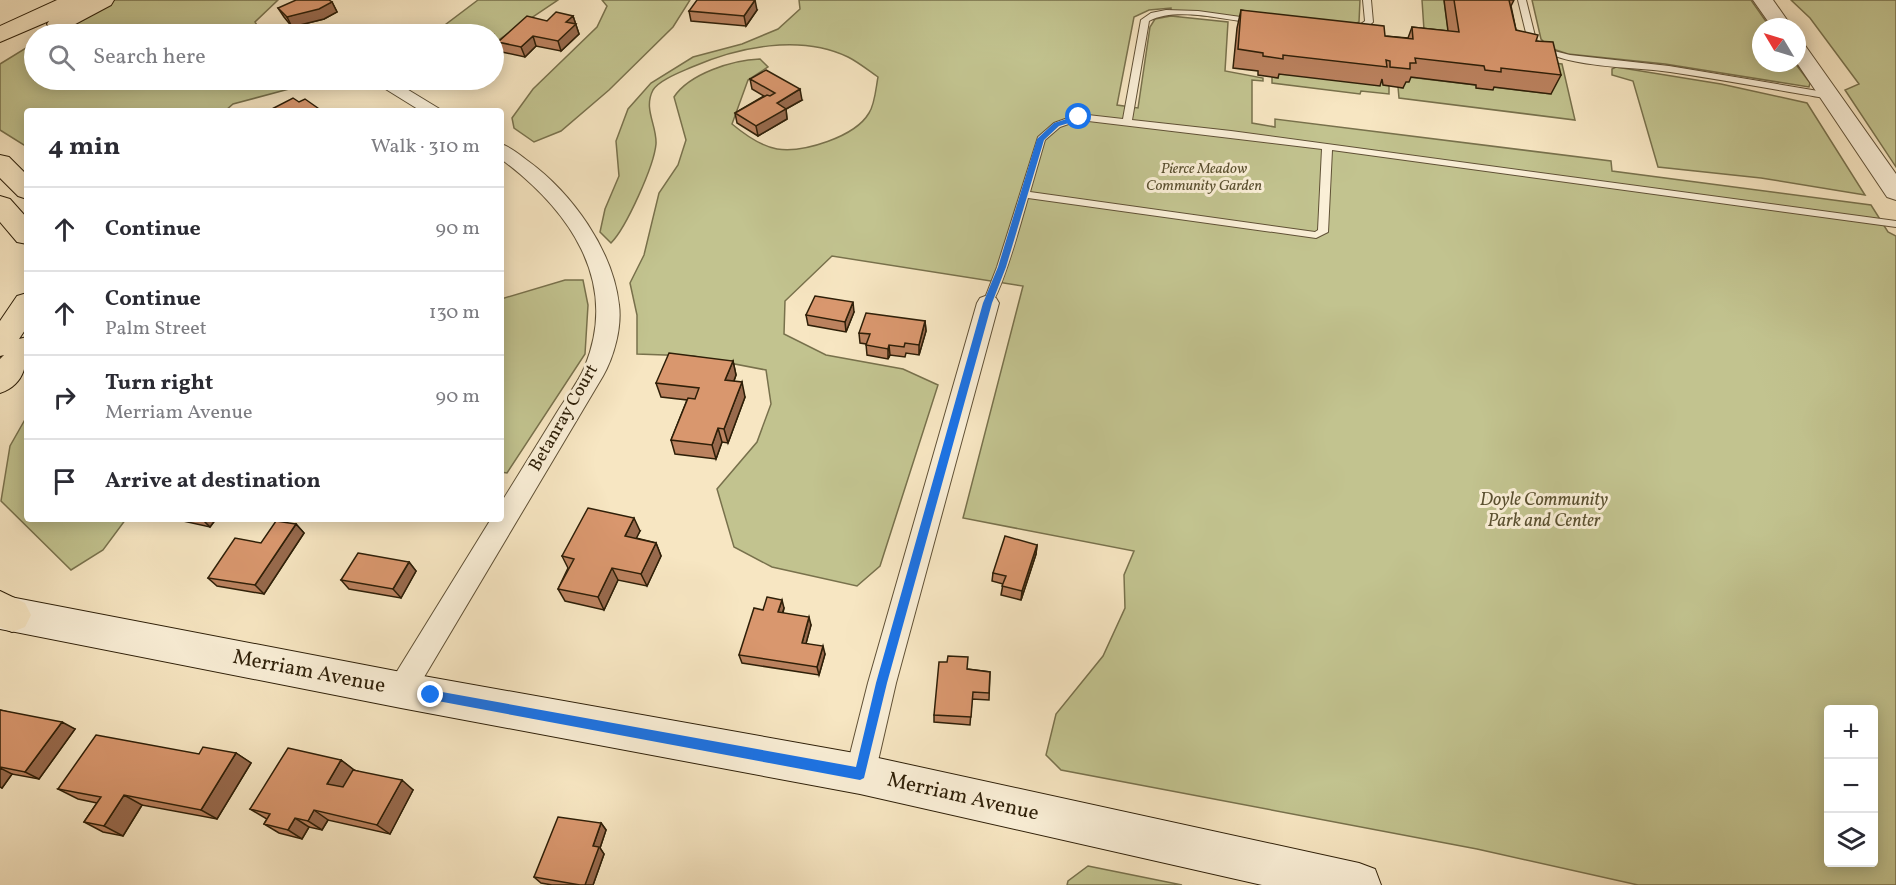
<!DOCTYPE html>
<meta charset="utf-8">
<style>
body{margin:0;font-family:Vollkorn,serif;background:#f2f2f3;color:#2b2b33}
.controls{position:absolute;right:18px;bottom:18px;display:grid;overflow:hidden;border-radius:6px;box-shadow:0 3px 15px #0003}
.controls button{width:54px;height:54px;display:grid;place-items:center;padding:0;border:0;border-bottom:2px solid #e1e1e2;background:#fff;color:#2b2b33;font:30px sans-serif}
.compass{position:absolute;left:1752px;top:18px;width:54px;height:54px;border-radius:50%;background:#fff;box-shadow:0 3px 15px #0003;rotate:308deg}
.stop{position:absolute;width:18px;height:18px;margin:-14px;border:4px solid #1a73e8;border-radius:50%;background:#fff}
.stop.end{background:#1a73e8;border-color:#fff;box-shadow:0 2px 6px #0008}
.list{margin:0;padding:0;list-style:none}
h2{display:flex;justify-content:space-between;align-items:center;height:78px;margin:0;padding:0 24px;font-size:26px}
h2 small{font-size:20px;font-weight:400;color:#7c7c81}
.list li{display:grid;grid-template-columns:39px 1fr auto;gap:18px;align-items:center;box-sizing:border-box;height:84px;padding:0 24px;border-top:2px solid #e1e1e2}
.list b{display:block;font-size:22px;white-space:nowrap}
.list p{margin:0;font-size:20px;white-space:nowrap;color:#7c7c81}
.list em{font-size:20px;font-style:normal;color:#7c7c81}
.icon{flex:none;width:33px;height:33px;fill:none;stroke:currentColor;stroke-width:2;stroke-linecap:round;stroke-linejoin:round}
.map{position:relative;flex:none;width:1896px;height:885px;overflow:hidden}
.search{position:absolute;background:#fff;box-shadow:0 3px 15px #0003;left:24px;top:24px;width:480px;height:66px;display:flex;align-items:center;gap:15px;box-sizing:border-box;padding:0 21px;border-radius:33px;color:#7c7c81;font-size:22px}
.panel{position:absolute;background:#fff;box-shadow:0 3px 15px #0003;left:24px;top:108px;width:480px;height:414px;border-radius:6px}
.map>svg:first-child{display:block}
</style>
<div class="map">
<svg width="1896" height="885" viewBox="0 0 1896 885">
<rect width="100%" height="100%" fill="#f7e6c2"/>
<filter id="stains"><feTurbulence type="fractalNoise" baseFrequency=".00333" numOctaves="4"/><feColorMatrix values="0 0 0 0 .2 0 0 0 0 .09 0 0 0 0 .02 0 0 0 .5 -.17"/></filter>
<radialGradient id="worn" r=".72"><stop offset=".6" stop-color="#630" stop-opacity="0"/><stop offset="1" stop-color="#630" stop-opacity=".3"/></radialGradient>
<!-- green -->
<path fill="#c2c38f" stroke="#78714c" stroke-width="1.5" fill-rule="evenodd" d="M112,0H278L255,22L262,34H49Z
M478,0H558L494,43V34H433Z
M602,0H690L673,27L609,90L561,131L534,142L514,128L512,118L533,89L597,27L607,6Z
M799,0H1360L1359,22L1339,31L1171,12V8L1149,10L1134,17L1117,105L1138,108L1150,27L1155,19L1171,16L1228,22L1225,71L1263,78V81L1252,80V123L1275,127V119L1611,161L1612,171L1871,205L1888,232L1896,236V885H1638L1477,849L1061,770L1046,755L1056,714L1103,656L1125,608L1124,575L1134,551L963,518L1023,286L832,256L785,301L784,334L826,355L903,369L938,385L880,566L857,586L772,567L734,547L717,489L757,442L771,404L766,370L693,356L637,354V315L630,283L644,255L659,193L678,165L686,140L674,97C689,74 732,60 760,59L768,67L748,80L732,124C744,134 760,146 777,149C803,153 855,137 869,113C875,104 876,87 878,77C868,70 858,62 848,57C800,34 738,47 692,67C681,72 659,80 653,90C643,109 657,125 656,144C654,166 626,228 611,243L600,232L605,209L619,176L616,141L628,109L651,83L693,57L742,44L778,29L800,9ZM1828,710H1874V862H1828Z
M1422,0H1444L1451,51L1425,45Z
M1532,0H1751L1770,27H1761V63H1795L1810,83L1809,87L1665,64L1568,54L1550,48L1541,39Z
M1791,0H1896V167L1845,90L1859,84L1810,18Z
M34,43V80H303L308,84L233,104L225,111H27V147L0,130V64Z
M1554,63L1562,64L1575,120L1399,98L1398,87L1403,88V81L1408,77L1476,85L1477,88L1492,87L1551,94Z
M1616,67L1721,84L1807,103L1865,195L1761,178L1658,167L1633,81L1612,75V69Z
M1278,74L1383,79L1389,86V94L1361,91L1360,94L1272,83V77L1278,78Z
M565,280H583L588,305L585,354L507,473L501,472V299Z
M27,416V519H126L103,550L71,570L1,501L10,446Z
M1088,866L1182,885H1067L1068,881Z"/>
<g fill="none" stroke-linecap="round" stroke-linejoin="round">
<defs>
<path id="service" d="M1363,0H1371L1373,22L1363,31L1350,33V29L1357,27L1365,21Z
M1518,0H1526L1536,40L1554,51L1570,55L1669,66L1830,93L1834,96L1830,99C1777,90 1724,80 1670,72C1630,66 1558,69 1528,41Z
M1166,10L1198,11L1255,19L1259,21L1255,23C1225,20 1176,6 1149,21L1132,120L1231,131L1896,221V227L1332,150L1328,232L1316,238L1028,198C1023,215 1000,302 988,307L984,306L983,303L997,267L1038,137L1054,123L1079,114L1123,119L1141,20L1151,13ZM1080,120L1322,149L1318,230L1315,232L1030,192L1045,140L1060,127Z"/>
<path id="minor" d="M371,80H392L443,111H421Z
M501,144C511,147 520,155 528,161C572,193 613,250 619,305C622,327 614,357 603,376L411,699L401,703L391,699L387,690L391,681L491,519H501V503C520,472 540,440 559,409C568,395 579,381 585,366C620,280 568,209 501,159Z
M988,295L996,298L999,303L896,683L875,774L871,784L860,789L849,784L845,774L868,683L977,303L980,298Z"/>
<path id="tertiary" d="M1753,0H1773L1792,27H1772Z
M1797,42L1804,44L1896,174V200L1887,197L1797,63Z"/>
<path id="secondary" d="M0,595L401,672L860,754L1359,863L1375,869L1381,885H1262L860,794L401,708L0,629Z"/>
<path id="trunk" d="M57,0H114L111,5L66,29H50L47,24L49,21L0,42V26Z
M0,155L9,157L27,175V199L18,196L0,178Z
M0,196L10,199L27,218V244L17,242L0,222Z
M27,293V327L19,339L27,337C27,361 27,384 0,393V359L4,355L0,356V321L17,296Z
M0,591L25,603L31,615L25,627L12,632L0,627Z"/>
</defs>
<!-- service casing -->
<use href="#service" stroke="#605136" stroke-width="2"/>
<!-- minor casing -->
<use href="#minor" stroke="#605136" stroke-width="2"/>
<!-- tertiary casing -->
<use href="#tertiary" stroke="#605136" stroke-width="2"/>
<!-- secondary casing -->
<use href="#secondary" stroke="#2e1f08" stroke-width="2"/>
<!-- trunk casing -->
<use href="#trunk" stroke="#2e1f08" stroke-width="2"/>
<!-- service -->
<use href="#service" fill="#faefd7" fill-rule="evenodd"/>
<!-- minor -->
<use href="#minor" fill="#faefd7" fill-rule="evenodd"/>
<!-- tertiary -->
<use href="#tertiary" fill="#faefd7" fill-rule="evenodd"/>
<!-- secondary -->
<use href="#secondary" fill="#faefd7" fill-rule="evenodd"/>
<!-- trunk -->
<use href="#trunk" fill="#f7e6c2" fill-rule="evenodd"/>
</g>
<!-- wall -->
<path fill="#bb825f" stroke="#2e1f08" stroke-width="1.5" d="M1444,0H1514L1511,6L1516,30L1536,41L1561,75L1551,94L1494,87L1493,90L1476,88V85L1411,77L1409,82H1406L1403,88L1383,85L1382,79L1380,86L1279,74L1278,78L1258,75V71L1233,68L1237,28L1241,10L1385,36L1408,38L1412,27L1448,31Z
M332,2L337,12L324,19L292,27L284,17L278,8Z
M757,10L746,26L691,21L689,11Z
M573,16L579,34L561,51L536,46L525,57L502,52L498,42L547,21Z
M750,79L802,100L786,109L787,119L758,136L737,123L735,113L764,96L752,89Z
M854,312L846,332L808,325L806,315Z
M925,321L926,331L919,355L906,353L905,357L890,355L888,359L867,355L866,344L860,343L859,333Z
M733,361L736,375L734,381L745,397L728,443L722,442L716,459L675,454L671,440L687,400L661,397L656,383Z
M174,519H216L210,527Z
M296,524L304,533L264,594L217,586L208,578L261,543Z
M640,531L636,538L656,543L661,556L647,586L618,580L604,610L565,601L558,589L568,568L562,556Z
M1037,545L1036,554L1021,600L1001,595L1003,584L992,581L993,573Z
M409,562L416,571L401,598L349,589L341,580Z
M784,608L783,613L811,625L806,643L825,654L819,675L742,663L739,655L763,610Z
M967,669L990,672L989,700L972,699L970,725L934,722V715Z
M0,710L75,729L39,779L12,774L2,788L0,787Z
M236,753L251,763L217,819L142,805L123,836L103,832L84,822L97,803L78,799L58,789L199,754Z
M341,760L354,770L413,790L390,834L328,820L322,830L309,827L302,839L279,833L264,824L267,819L250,809Z
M601,823L606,830L600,848L604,854L593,885H552L541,883L534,877Z"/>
<!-- shaded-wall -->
<path fill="#986a4d" stroke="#2e1f08" stroke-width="1.5" d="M755,0L757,10L746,26L744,16Z
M332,2L337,12L324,19L292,27L287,17Z
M573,16L579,34L561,51L558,41L566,22Z
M533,36L536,46L525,57L521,47Z
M800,89L802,100L786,109L787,119L758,136L756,126L777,103Z
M853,302L854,312L846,332L845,322Z
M925,321L926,331L919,355V345Z
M889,345L890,355L888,359V349Z
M733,361L736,375L729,394L725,380Z
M742,382L745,397L728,443L724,429Z
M718,428L722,442L716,459L712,445Z
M634,518L640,531L631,549L625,536Z
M202,519H216L210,527Z
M296,524L304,533L264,594L255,585Z
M656,543L661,556L647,586L641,574Z
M1037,545L1036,554L1021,600L1022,591Z
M409,562L416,571L401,598L393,589Z
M612,568L618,580L604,610L598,597Z
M782,600L784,608L780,620L778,612Z
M809,617L811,625L804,651L802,643Z
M823,646L825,654L819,675L817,667Z
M62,722L75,729L39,779L25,772Z
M236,753L251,763L217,819L201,810Z
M341,760L354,770L340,794L327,784Z
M0,768L12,774L2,788L0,787Z
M402,780L413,790L390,834L377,825Z
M124,795L142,805L123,836L104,826Z
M314,810L328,820L322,830L308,821Z
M295,818L309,827L302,839L288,830Z
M601,823L606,830L600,848L604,854L593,885H585L593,846Z"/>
<!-- building -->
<path fill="#d9976e" stroke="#2e1f08" stroke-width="1.5" d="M296,0H329L332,2L319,9L287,17L278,8Z
M697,0H755L744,16L689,11Z
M1454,0H1509L1516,30L1538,35L1536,41L1553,42L1561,75L1501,68V72L1485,70L1484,66L1415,58L1416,63H1410V69L1390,67V61L1386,60L1387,67L1283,55V59L1263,56V53L1238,49L1241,10L1384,26L1385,36L1413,39L1412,27L1459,32Z
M556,12L573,16L566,22L576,24L558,41L533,36L521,47L498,42L527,16L547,21Z
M766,70L800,89L777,103L786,109L756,126L735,113L767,95L770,96L775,93L750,79Z
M293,98L299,102L305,99L322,111H268Z
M815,296L853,302L845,322L806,315Z
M866,313L925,321L919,345L905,343L904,347L889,345L888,349L866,345L870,334L859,333Z
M669,353L733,361L725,380L742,382L724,429L718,428L712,445L671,440L688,398L695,399L699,388L656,383Z
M588,508L634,518L625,536L656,543L641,574L612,568L598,597L558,589L574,559L562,556Z
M276,521L296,524L255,585L208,578L235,538L261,543Z
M1005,536L1037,545L1022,591L1002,586L1006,576L993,573Z
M358,553L409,562L393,589L341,580Z
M767,597L782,600L778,612L809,617L802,643L823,646L817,667L739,655L754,608L763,610Z
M948,656L968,657L967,669L990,672L989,693L973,692L971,717L934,715L939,662H947Z
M0,710L62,722L25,772L0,767Z
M96,735L199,754L203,747L236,753L201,810L124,795L104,826L84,822L101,797L58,789Z
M288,748L341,760L327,784L343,787L353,770L402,780L377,825L314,810L308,821L295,818L288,830L264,824L270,814L250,809Z
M558,817L601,823L593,846L599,847L585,885H580L534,877Z"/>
<!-- route -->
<path fill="#1a73e8" d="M1079,115L1082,119L1059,126L1044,140L1006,267L992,303L887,683L864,778L860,780L427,699L425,695L431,690L856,767L876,683L983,303L998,267L1037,139L1054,123Z"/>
<g text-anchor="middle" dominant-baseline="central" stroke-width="6" stroke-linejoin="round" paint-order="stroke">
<!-- far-park labels -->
<g font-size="15" font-style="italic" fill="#5a5030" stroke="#faefd7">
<text x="1204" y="169">Pierce Meadow<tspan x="1204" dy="17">Community Garden</tspan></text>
</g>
<!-- street labels -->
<g font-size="18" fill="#2e1f08" stroke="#faefd7">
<text transform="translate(564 418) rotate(-60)">Betanray Court</text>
</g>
<!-- park labels -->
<g font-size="18" font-style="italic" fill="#5a5030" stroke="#faefd7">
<text x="1544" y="500">Doyle Community<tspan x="1544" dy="21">Park and Center</tspan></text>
</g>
<!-- near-street labels -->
<g font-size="21" fill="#2e1f08" stroke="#faefd7">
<text transform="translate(309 672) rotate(11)">Merriam Avenue</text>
<text transform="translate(963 797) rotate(13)">Merriam Avenue</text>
</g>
</g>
<rect width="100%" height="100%" filter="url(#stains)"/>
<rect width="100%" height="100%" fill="url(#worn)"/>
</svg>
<div class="controls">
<button>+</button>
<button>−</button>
<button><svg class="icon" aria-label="layers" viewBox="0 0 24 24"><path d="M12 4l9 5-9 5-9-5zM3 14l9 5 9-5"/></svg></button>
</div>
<svg class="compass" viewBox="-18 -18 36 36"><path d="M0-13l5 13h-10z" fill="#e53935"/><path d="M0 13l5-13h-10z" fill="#7c7c81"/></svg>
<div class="stop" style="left:1079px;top:117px"></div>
<div class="stop end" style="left:431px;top:695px"></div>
<div class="search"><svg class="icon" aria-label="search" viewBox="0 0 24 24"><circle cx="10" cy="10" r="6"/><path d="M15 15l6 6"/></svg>Search here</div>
<section class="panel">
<h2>4 min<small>Walk · 310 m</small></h2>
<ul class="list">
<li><svg class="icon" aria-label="ahead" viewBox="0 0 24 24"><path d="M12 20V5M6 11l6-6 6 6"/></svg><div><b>Continue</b></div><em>90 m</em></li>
<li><svg class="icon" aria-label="ahead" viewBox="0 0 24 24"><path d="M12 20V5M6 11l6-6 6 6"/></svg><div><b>Continue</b><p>Palm Street</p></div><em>130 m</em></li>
<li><svg class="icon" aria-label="right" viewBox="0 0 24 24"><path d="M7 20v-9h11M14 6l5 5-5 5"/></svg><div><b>Turn right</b><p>Merriam Avenue</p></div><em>90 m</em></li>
<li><svg class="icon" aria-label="arrive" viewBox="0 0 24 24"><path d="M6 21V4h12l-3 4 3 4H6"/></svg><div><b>Arrive at destination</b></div></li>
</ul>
</section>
</div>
